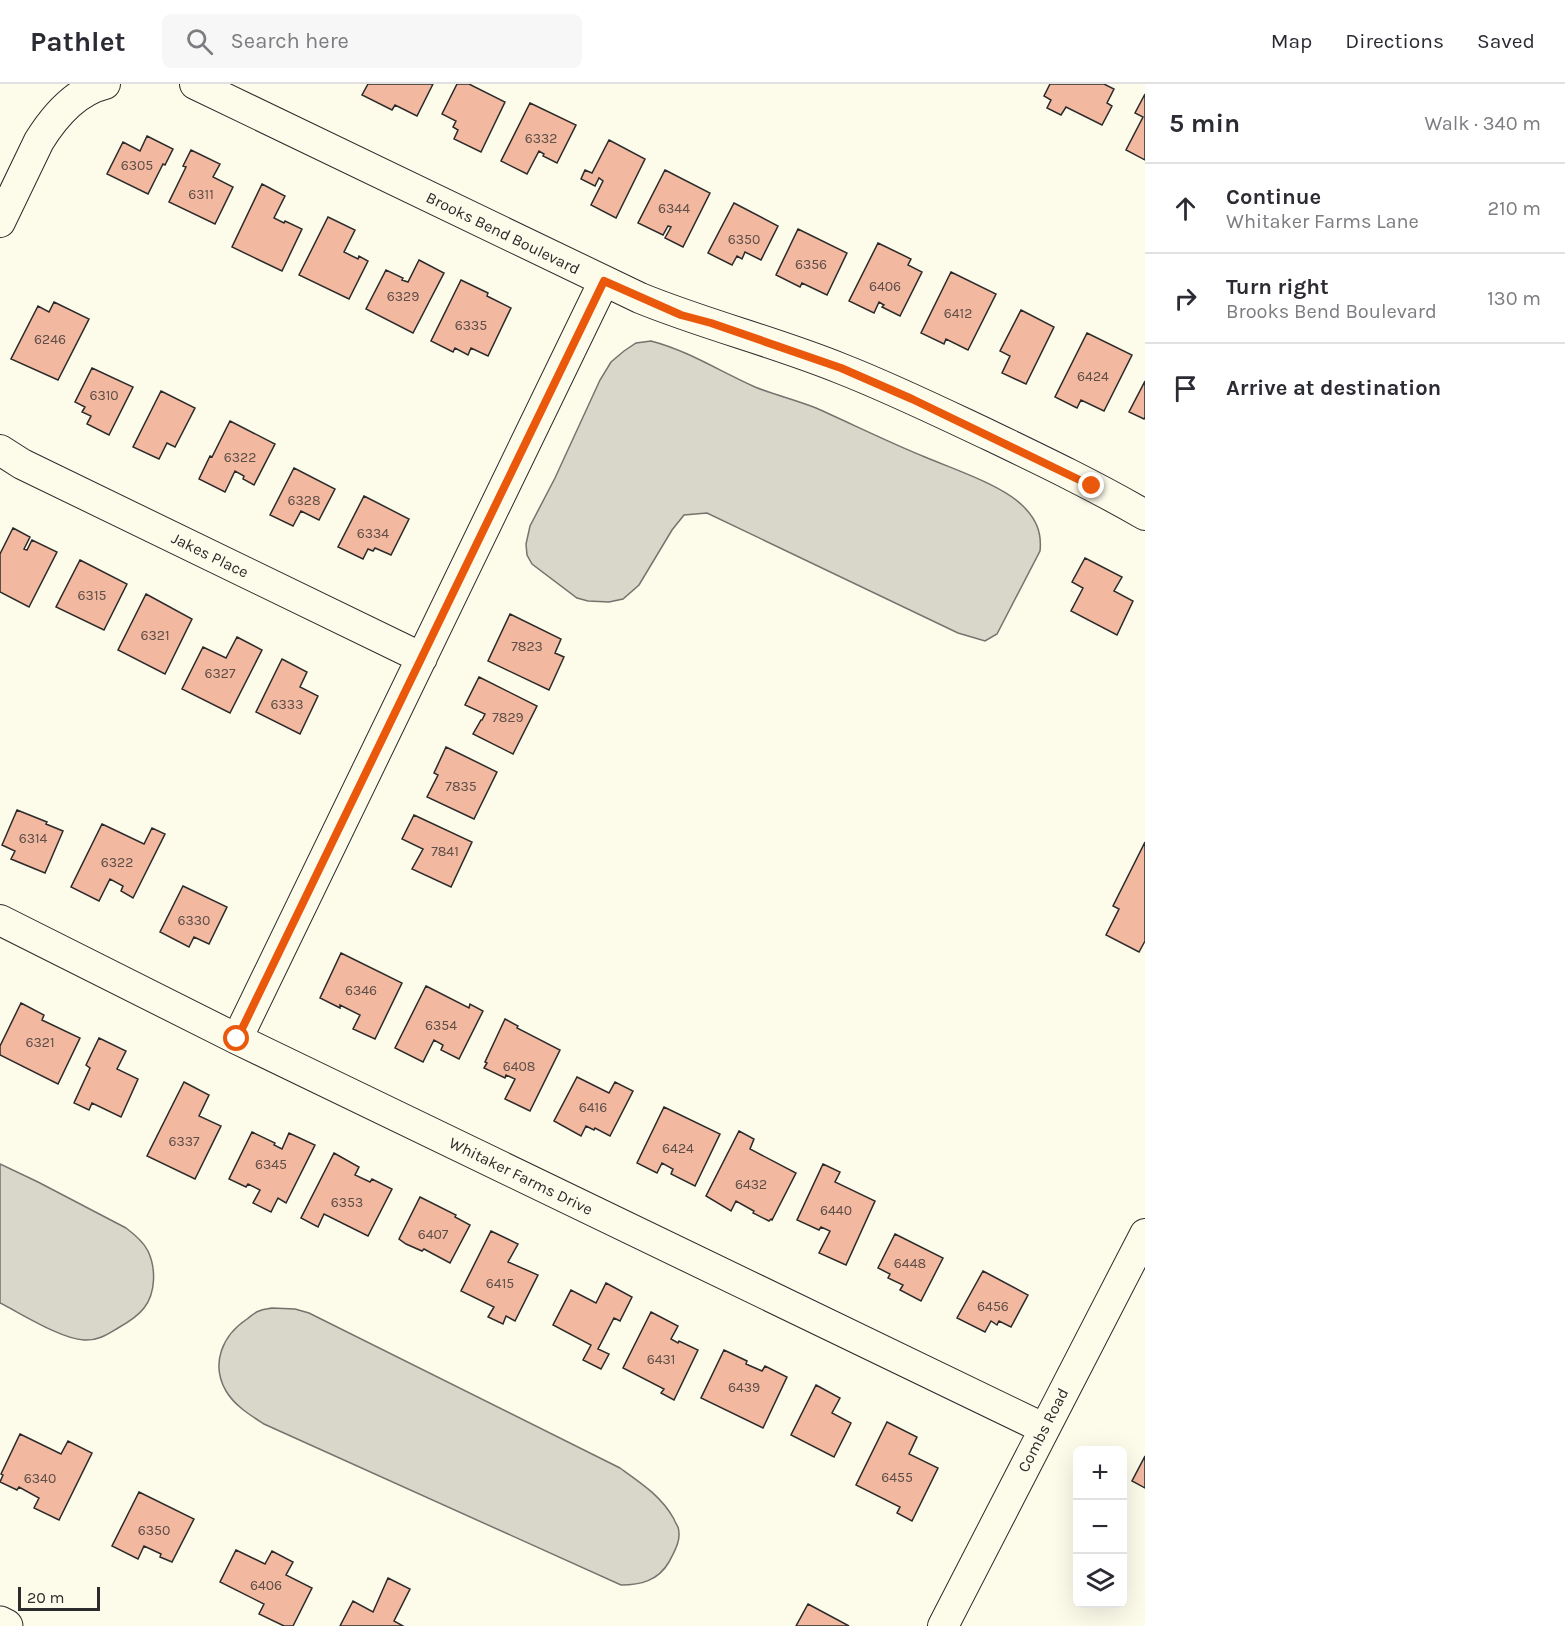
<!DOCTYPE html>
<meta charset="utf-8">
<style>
body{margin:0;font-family:Karla,sans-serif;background:#f7f7f7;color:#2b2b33}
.controls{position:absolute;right:18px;bottom:18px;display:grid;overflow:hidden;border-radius:9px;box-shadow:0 6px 24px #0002}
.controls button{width:54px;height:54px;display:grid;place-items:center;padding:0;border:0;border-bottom:2px solid #e1e1e2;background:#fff;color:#2b2b33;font:30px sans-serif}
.scale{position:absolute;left:18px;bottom:15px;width:82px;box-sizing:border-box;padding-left:6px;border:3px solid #2b2b2b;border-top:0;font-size:16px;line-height:21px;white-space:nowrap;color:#2b2b2b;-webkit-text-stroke:4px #fdfbea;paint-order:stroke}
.stop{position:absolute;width:18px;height:18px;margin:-14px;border:4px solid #ea580c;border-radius:50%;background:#fff}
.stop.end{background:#ea580c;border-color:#fff;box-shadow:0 2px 6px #0008}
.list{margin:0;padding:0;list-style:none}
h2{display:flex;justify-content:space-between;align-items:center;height:78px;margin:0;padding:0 24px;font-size:26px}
h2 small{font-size:20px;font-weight:400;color:#7c7c81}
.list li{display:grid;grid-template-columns:39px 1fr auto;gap:18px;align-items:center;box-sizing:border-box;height:90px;padding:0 24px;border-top:2px solid #e1e1e2}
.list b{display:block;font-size:22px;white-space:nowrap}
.list p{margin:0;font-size:20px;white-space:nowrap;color:#7c7c81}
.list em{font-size:20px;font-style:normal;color:#7c7c81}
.icon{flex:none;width:33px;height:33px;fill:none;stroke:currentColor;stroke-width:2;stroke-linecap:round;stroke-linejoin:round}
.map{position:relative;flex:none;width:1145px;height:1542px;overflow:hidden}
header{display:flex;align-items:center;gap:36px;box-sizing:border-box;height:84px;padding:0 30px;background:#fff;border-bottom:2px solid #e1e1e2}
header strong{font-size:28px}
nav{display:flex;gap:33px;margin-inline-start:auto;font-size:21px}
.search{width:420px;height:54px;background:#f7f7f7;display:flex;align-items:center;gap:15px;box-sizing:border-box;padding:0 21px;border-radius:9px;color:#7c7c81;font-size:22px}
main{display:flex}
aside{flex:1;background:#fff}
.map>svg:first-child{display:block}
</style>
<header>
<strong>Pathlet</strong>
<div class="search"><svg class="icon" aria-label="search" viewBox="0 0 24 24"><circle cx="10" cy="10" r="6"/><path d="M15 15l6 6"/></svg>Search here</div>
<nav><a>Map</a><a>Directions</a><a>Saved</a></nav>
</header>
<main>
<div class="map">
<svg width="1145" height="1542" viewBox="0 0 1145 1542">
<rect width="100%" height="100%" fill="#fdfbea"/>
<!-- water -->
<path fill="#d8d7c9" stroke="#74746e" stroke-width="1.5" d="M651,257C689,267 719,287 755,303C775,311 796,316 816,324C852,340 888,358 925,373C953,385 1002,401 1023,422C1036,435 1042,448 1040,467L997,550L985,557L958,549L707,429L684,431L672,446L639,501L623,515L609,518L588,517L577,514L532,480L527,471L526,460L530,442L555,394L600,296L611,278L624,267L636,259Z
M0,1080L38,1098L126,1144C134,1150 143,1157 148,1167C156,1184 156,1209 144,1224C138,1232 127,1239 118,1244C108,1250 98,1257 84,1256C61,1255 22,1230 0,1219Z
M272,1224L295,1225L309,1229L620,1384C641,1399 661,1412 674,1435C674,1436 678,1443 678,1443C682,1456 674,1468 669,1478C658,1497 640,1501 621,1501L264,1340C250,1331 235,1322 226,1307C210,1279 223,1251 247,1235C251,1232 255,1228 259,1227C263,1225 268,1225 272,1224Z"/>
<!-- building -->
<path fill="#f2b8a0" stroke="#2b2b2b" stroke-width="1.5" d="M368,0H433L417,32L395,21L392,26L362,11Z
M457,0H469L505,18L481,68L454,55L458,46L453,43L456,37L442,30Z
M1050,0H1104L1114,5L1107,19L1112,22L1102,41L1066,23L1061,31L1047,24L1051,16L1044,12Z
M1145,10V76L1126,66L1143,33L1135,29Z
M530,19L576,41L557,79L543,72L544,70L539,67L527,90L501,77Z
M147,52L173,65L165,81L163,80L148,110L107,90L123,58L140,67Z
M609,56L645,75L616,134L591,121L603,97L599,94L595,102L581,95L585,86L592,89Z
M191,66L220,80L213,93L233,103L215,140L169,118L186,83L183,82Z
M665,86L710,109L683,163L665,154L671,143L668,142L663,151L638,139Z
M262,100L285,112L274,134L284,139L285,137L302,145L282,187L232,163Z
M734,119L778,142L761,176L745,168L742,175L737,172L732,181L708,169Z
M328,133L355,146L344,168L358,175L359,172L368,177L349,215L299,191Z
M798,145L847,169L827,211L802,199L800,203L776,191Z
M878,159L911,175L908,181L922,188L900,232L882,223L884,221L879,218L874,229L849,217Z
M419,176L444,189L413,249L366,225L386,186L403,194L402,196L408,198Z
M951,188L996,210L968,266L946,255L944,260L921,249Z
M461,196L488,209L487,212L511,224L488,272L471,264L468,271L455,264L453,268L431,257Z
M54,218L89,235L58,296L11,275L38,222L49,228Z
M1021,226L1054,243L1026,300L1002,289L1010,272L1000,267Z
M1087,249L1132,271L1104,327L1081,316L1077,324L1055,313Z
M92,284L133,303L109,351L87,340L91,332L82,328L85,323L75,318Z
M1145,297V333L1144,335L1129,328Z
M161,307L195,324L175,363L167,359L159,375L133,363Z
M230,337L275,360L254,401L243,395L244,392L235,387L225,408L199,395L210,372L212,373Z
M294,384L335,405L319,436L301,427L293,442L270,431Z
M364,412L409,435L391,471L375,464L373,467L368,465L363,475L338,463Z
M13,444L30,453L24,465L27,466L32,456L57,468L29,523L0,508V470Z
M1085,474L1122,493L1114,507L1133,517L1117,551L1071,527L1083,504L1072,498Z
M80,476L127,500L104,546L56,523Z
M146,510L192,535L165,590L118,566Z
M510,530L561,555L555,569L564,573L549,606L488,577Z
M237,553L262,566L230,629L182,605L203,563L226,574Z
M282,575L307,588L300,603L318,612L300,650L256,628Z
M479,593L537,622L513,670L473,650L481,636H482L485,630L465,621Z
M446,663L497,688L474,735L427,713L438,691L434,689Z
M17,726L47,738L46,740L63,747L45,789L11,775L15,767L2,761Z
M414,731L472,758L451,803L412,785L423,765L402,755Z
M102,740L144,760L152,744L165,750L133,814L121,807L123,802L110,795L99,817L71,803Z
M1145,758V857L1139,868L1106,851L1119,825L1113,822Z
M183,802L227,823L209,860L194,853L189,863L160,848Z
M341,869L402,899L375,955L353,945L360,931L340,921V924L320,914Z
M426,902L469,924L470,920L483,927L459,975L441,966L443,961L434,956L423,978L395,964Z
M21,919L44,931L42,936L80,954L58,1000L0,971V962Z
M505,935L518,942L517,944L560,966L530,1027L505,1015L515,995L506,991L505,994L484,984L487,979L485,978Z
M99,954L126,967L117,985L138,995L121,1033L92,1019L89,1026L74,1019L90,984L86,981Z
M577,993L609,1009L615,998L633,1007L610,1052L595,1044L594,1046L586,1042L581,1052L554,1037Z
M184,998L209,1011L199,1032L221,1042L195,1095L147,1072Z
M664,1023L720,1050L695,1102L671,1090L673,1085L662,1079L657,1089L637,1079Z
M739,1047L754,1055L750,1065L796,1089L772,1136L771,1135L769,1137L753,1129L754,1127L752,1126L736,1117L731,1127L706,1112Z
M252,1048L275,1059L274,1061L282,1065L289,1049L315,1061L286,1119L278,1114L271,1128L253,1119L260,1106L248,1100L246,1103L229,1095Z
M334,1069L359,1083L355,1091L370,1098L372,1095L392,1105L368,1152L324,1130L318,1143L301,1134Z
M823,1080L840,1088L835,1098L875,1117L846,1181L819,1169L830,1147L821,1143L819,1146L797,1136Z
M420,1113L456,1131L455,1133L470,1141L450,1179L424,1165L422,1167L406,1160L399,1155Z
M491,1147L518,1160L508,1178L538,1191L515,1237L506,1232L503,1240L488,1233L494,1223L461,1207Z
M895,1150L943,1174L921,1217L900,1206L903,1201L888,1194L890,1190L878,1184Z
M983,1187L1028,1211L1011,1243L999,1237L997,1241L991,1237L985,1248L957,1234Z
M606,1199L632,1213L620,1237L614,1234L598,1265L609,1270L601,1285L583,1276L591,1261L553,1241L571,1206L596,1219Z
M651,1228L678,1242L671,1255L678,1259L679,1257L698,1266L674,1316L661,1309L664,1305L623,1284Z
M724,1266L747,1277L746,1280L762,1287L765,1282L787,1293L763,1344L701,1314Z
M816,1301L840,1314L832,1329L851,1339L834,1373L791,1351Z
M887,1338L917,1353L909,1370L938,1384L912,1437L897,1429L900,1423L856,1401Z
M20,1350L61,1370L68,1357L92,1369L59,1436L34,1424L39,1414L19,1403L17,1406L0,1398L3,1391L1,1390Z
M1145,1372V1404L1132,1397Z
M139,1408L194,1435L172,1478L160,1473L161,1470L144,1462L138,1475L112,1462Z
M236,1466L265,1480L272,1467L293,1478L286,1491L312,1504L293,1542H284L259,1530L264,1520L220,1498Z
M388,1494L410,1505L394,1537L403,1542H340L353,1517L373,1528Z
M808,1520L849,1542H796Z"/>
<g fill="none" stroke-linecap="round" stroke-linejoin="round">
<defs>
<path id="minor" d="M195,0L640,214C706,241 776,258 842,285C893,305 942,329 991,352C1043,377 1095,402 1145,431
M0,138L39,57C54,33 76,7 105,0
M0,366L22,380L422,574
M0,836L237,955L1043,1344
M237,955L604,197
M943,1542L1145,1150"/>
<path id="major" d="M0,1539L6,1542"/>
</defs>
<!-- minor casing -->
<use href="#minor" stroke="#2b2b2b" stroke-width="32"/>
<!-- major casing -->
<use href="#major" stroke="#2b2b2b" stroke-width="35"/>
<!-- minor -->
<use href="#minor" stroke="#fdfbea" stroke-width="30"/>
<!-- major -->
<use href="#major" stroke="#fdfbea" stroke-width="33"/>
</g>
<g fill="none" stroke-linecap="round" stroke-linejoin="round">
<!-- route -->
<path stroke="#ea580c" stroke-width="8" d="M237,955L604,197L681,231L711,239L841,284L912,315L1092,402"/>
</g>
<g text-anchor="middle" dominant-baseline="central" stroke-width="4.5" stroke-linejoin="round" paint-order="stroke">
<!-- number labels -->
<g font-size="14" fill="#5d4e48">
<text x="541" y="54">6332</text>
<text x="137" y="81">6305</text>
<text x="201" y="110">6311</text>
<text x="674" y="124">6344</text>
<text x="744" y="155">6350</text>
<text x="811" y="180">6356</text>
<text x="885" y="202">6406</text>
<text x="403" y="212">6329</text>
<text x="958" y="229">6412</text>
<text x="471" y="241">6335</text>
<text x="50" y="255">6246</text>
<text x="1093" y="292">6424</text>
<text x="104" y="311">6310</text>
<text x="240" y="373">6322</text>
<text x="304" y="416">6328</text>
<text x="373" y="449">6334</text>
<text x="92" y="511">6315</text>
<text x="155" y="551">6321</text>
<text x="527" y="562">7823</text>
<text x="220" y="589">6327</text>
<text x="287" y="620">6333</text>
<text x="508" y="633">7829</text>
<text x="461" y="702">7835</text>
<text x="33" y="754">6314</text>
<text x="445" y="767">7841</text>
<text x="117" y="778">6322</text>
<text x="194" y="836">6330</text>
<text x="361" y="906">6346</text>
<text x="441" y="941">6354</text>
<text x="40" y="958">6321</text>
<text x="519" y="982">6408</text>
<text x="593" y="1023">6416</text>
<text x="184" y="1057">6337</text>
<text x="678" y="1064">6424</text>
<text x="271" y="1080">6345</text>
<text x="751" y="1100">6432</text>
<text x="347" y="1118">6353</text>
<text x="836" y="1126">6440</text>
<text x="433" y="1150">6407</text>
<text x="910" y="1179">6448</text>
<text x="500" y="1199">6415</text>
<text x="993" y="1222">6456</text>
<text x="661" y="1275">6431</text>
<text x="744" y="1303">6439</text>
<text x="897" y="1393">6455</text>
<text x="40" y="1394">6340</text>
<text x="154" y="1446">6350</text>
<text x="266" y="1501">6406</text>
</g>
<!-- street labels -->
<g font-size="16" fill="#2b2b2b" stroke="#fdfbea">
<text transform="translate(503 149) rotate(26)">Brooks Bend Boulevard</text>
<text transform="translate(210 471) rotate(26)">Jakes Place</text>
<text transform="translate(521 1092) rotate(26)">Whitaker Farms Drive</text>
<text transform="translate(1043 1346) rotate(-63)">Combs Road</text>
</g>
</g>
</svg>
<div class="controls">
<button>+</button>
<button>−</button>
<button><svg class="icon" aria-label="layers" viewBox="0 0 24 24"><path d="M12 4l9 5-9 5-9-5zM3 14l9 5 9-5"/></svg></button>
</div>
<div class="scale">20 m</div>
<div class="stop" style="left:237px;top:955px"></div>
<div class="stop end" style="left:1092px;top:402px"></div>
</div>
<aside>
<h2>5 min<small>Walk · 340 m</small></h2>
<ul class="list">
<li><svg class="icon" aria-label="ahead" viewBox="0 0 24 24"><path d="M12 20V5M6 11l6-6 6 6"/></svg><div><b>Continue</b><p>Whitaker Farms Lane</p></div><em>210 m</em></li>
<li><svg class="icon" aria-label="right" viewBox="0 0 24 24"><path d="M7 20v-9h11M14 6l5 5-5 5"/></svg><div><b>Turn right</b><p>Brooks Bend Boulevard</p></div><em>130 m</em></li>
<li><svg class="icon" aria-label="arrive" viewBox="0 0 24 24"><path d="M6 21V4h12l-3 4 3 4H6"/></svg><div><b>Arrive at destination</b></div></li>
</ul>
</aside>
</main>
